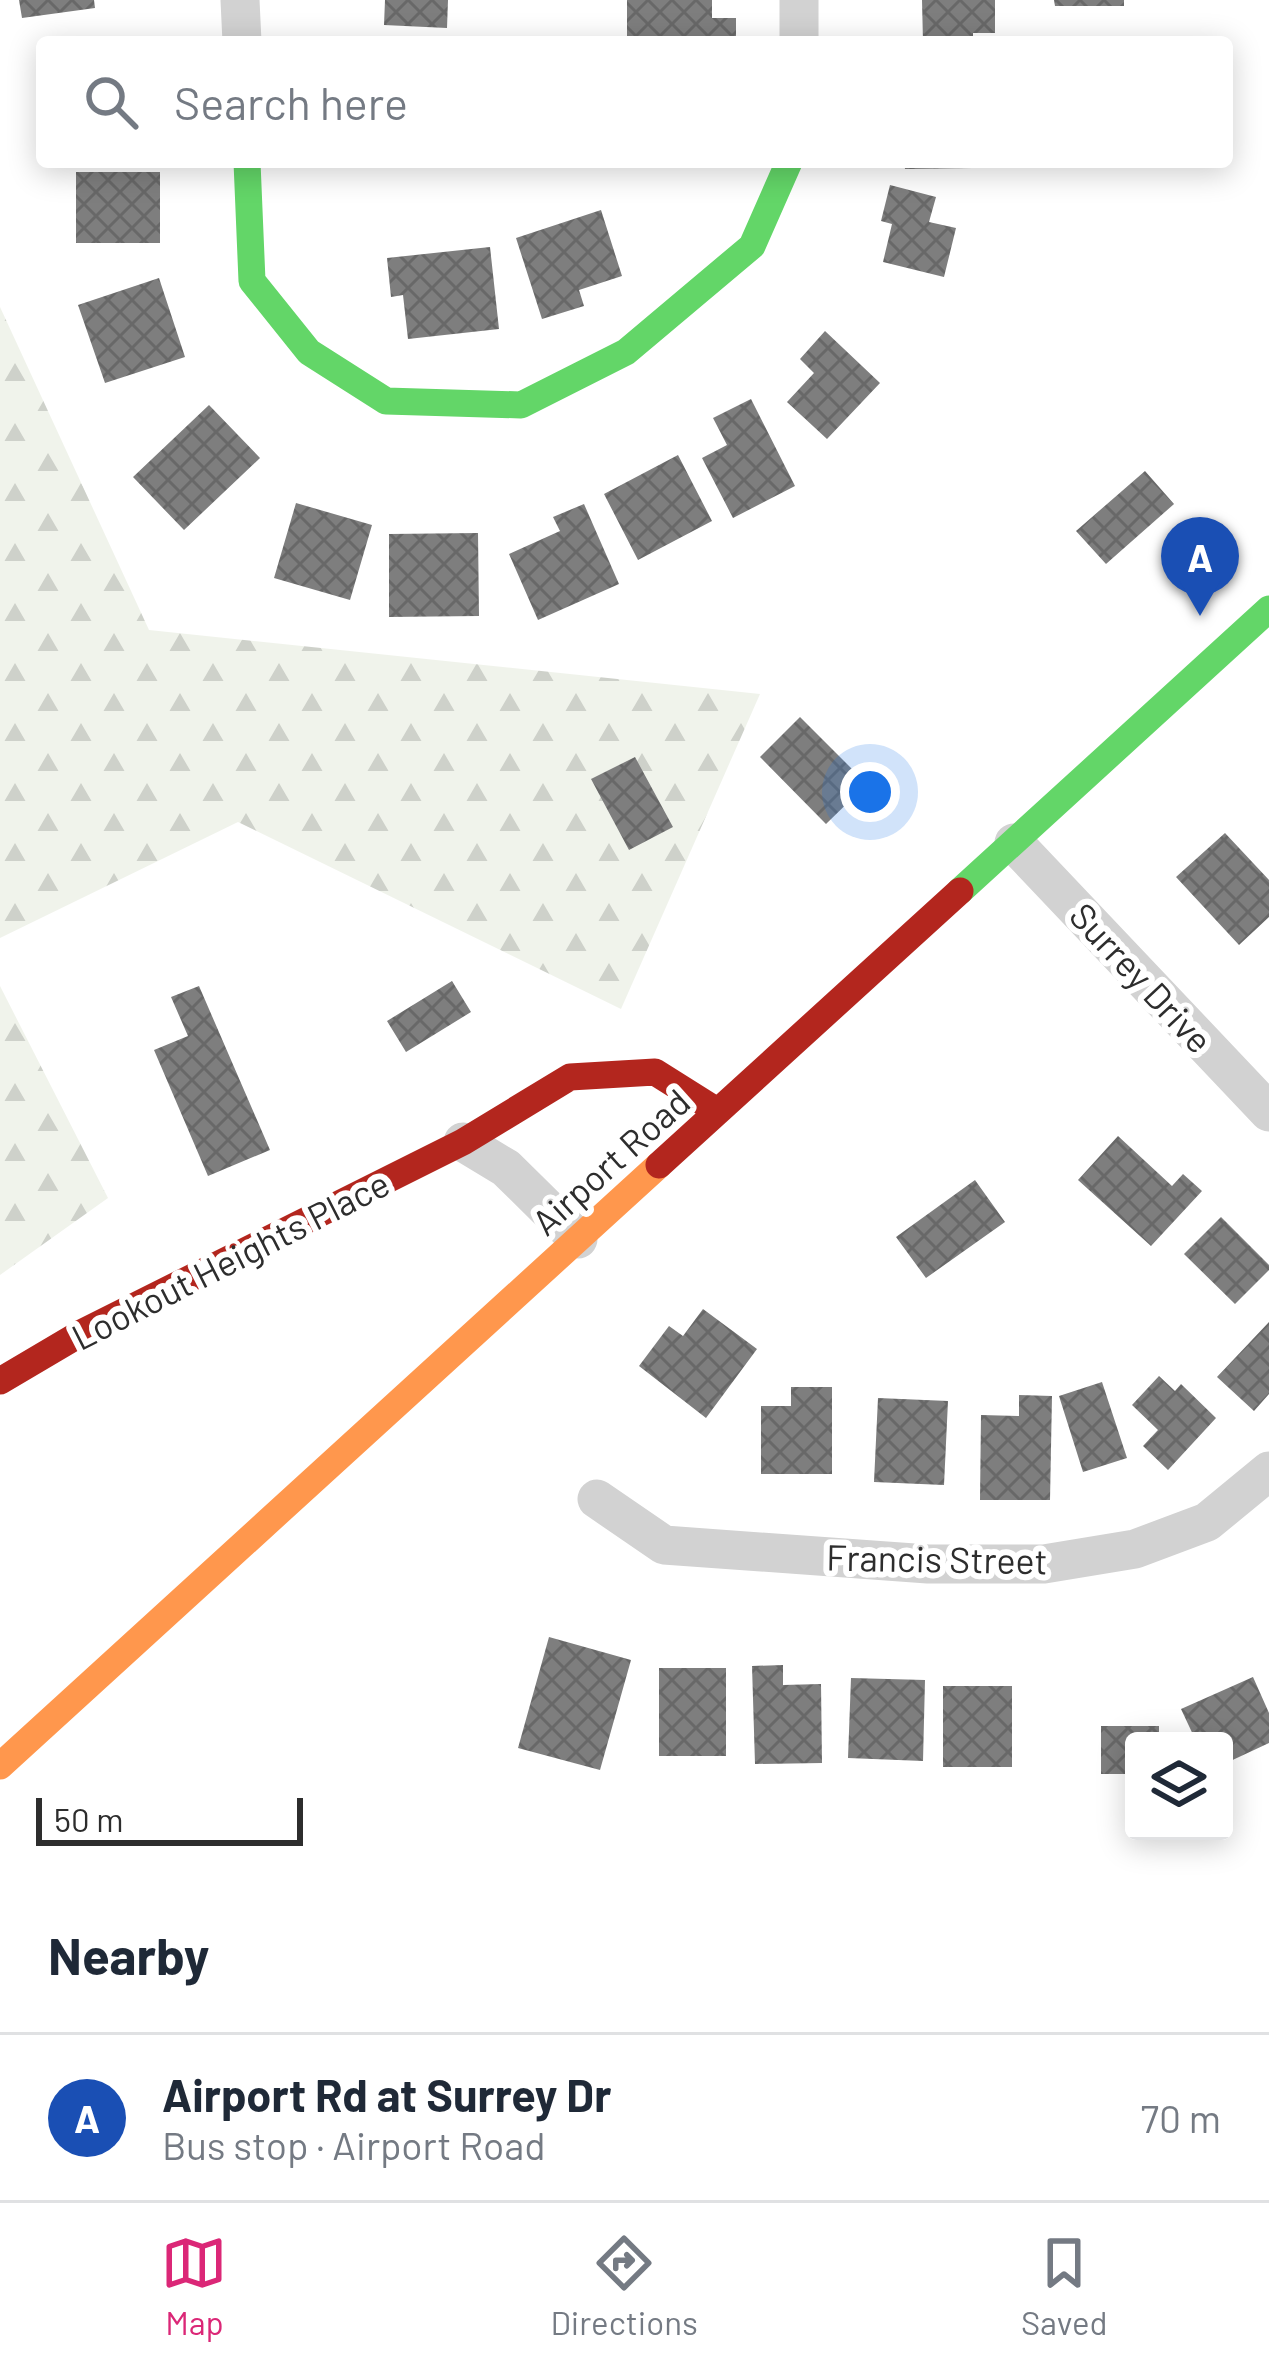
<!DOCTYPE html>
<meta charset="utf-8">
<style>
body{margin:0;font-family:Barlow,sans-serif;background:#f2f2f3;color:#1f2937}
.controls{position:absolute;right:36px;bottom:36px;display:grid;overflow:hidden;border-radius:12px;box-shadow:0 6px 30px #0003}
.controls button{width:108px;height:108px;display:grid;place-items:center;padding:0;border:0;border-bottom:3px solid #e0e1e3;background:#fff;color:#1f2937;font:60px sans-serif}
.scale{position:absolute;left:36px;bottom:30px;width:267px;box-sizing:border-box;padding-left:12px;border:6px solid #2d2d2d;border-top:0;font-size:33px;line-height:42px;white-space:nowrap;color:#2d2d2d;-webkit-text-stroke:9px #fff;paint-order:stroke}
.you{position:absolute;left:870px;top:792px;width:42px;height:42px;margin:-30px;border:9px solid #fff;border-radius:50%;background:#1a73e8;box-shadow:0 0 0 18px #1a73e833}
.badge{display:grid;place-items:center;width:78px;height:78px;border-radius:50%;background:#db2777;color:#fff;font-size:39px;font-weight:700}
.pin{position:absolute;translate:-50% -99px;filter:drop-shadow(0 3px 6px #0008)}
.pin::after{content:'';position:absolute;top:63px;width:42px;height:36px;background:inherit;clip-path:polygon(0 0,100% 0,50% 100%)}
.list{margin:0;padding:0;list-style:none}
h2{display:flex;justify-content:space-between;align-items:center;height:156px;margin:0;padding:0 48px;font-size:51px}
h2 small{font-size:39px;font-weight:400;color:#747a83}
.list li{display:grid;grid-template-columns:78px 1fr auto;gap:36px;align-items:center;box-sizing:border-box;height:168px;padding:0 48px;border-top:3px solid #e0e1e3}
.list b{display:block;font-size:45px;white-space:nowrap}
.list p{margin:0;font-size:39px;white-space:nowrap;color:#747a83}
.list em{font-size:39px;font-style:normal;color:#747a83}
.icon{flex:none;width:66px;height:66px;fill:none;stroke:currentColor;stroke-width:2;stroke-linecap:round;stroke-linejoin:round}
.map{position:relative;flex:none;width:1269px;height:1876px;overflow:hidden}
.search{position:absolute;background:#fff;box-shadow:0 6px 30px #0003;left:36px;right:36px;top:36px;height:132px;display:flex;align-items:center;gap:30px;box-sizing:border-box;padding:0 42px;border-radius:12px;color:#747a83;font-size:45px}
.sheet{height:324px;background:#fff}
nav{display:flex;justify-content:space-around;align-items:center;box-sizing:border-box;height:168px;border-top:3px solid #e0e1e3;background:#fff;font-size:33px;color:#747a83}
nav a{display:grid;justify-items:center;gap:6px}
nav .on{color:#db2777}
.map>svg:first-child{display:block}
</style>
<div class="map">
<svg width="1269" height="1876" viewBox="0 0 1269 1876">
<defs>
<pattern id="forest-firs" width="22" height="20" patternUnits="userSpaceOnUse" patternTransform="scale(3)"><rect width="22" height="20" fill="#f0f3eb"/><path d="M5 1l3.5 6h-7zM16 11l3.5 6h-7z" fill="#ced1ca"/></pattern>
<pattern id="building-cross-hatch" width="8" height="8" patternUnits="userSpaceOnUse" patternTransform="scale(3)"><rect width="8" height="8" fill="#7e7e7e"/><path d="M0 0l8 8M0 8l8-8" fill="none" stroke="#686868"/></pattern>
</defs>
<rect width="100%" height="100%" fill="#fff"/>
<!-- forest -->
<path fill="url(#forest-firs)" d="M0,307L149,630L760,694L621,1009L238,822L0,938Z
M0,986L108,1198L0,1275Z"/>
<!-- building -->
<path fill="url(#building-cross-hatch)" d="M19,0H94L95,8L22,18Z
M385,0H448L447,28L384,25Z
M627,0H712V18H736V42H627Z
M922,0H995V33H973V42H923Z
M1054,0H1124V6H1055Z
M904,162H972V168L905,169Z
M76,172H160V243H76Z
M890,185L936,197L929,222L956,228L944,277L883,262L892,224L881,221Z
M601,210L622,276L579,290L584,306L542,319L516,238Z
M490,247L499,329L408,339L403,295L391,297L387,258Z
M159,278L185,357L105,383L78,305Z
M825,331L880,383L827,439L787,402L814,373L800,359Z
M751,399L795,486L733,518L702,458L727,445L713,418Z
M209,405L260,458L184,530L133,477Z
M678,455L712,521L638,560L604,494Z
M1145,471L1174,504L1106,564L1076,531Z
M296,503L372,525L350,600L274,578Z
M584,504L619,584L538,620L509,554L560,531L553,517Z
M478,533L479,616L389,617V534Z
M800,717L867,784L826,824L760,757Z
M635,757L673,827L629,850L591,779Z
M1225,833L1269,880V917L1239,945L1176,877Z
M452,981L471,1012L406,1052L387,1021Z
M199,986L270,1150L208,1176L154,1050L188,1036L171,997Z
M1118,1136L1172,1186L1183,1174L1202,1191L1151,1246L1078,1180Z
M975,1180L1005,1222L926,1278L896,1237Z
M1221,1217L1269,1265V1270L1235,1304L1184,1254Z
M703,1309L757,1349L706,1418L639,1366L669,1326L683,1336Z
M1269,1322V1394L1254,1411L1217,1377Z
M1159,1376L1175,1391L1181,1384L1216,1418L1168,1470L1143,1446L1158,1430L1132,1405Z
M1102,1382L1127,1458L1083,1472L1059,1396Z
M791,1387H832V1474H761V1406H791Z
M1019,1395L1052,1396L1050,1500H980L981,1415L1019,1416Z
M878,1398L948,1401L944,1485L874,1482Z
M549,1637L631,1660L600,1770L518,1748Z
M783,1665V1685L821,1684L822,1763L755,1764L752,1666Z
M659,1668H726V1756H659Z
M1253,1677L1269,1713V1743L1224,1764V1741H1196L1181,1709Z
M851,1678L925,1680L923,1761L848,1758Z
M943,1686H1012V1767H943Z
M1101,1726H1159V1741H1134V1774H1101Z"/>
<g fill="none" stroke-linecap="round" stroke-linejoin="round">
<!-- street -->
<path stroke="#d2d2d2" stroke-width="39" d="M240,0L242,42
M799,0V42
M1014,843L1269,1112
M463,1142L506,1168L578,1239
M597,1499L664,1545L928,1564H1044L1135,1549L1207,1522L1269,1471"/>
<!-- fast -->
<path stroke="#63d668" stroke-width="27" d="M247,162L252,281L309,352L386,401L521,405L626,352L752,246L789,162
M960,891L1269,609"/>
<!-- slow -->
<path stroke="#ff974d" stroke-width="27" d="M0,1766L659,1165"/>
<!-- jam -->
<path stroke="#b3261e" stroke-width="27" d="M659,1165L960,891
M0,1381L83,1332L463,1142L570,1077L655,1072L717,1111"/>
</g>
<g text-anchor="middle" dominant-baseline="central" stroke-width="12" stroke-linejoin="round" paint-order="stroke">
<!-- street labels -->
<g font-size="36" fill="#2d2d2d" stroke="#fff">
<text transform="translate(1142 977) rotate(47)">Surrey Drive</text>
<text transform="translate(610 1161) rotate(-42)">Airport Road</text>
<text transform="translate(230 1259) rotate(-27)">Lookout Heights Place</text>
<text transform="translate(937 1558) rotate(1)">Francis Street</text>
</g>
</g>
</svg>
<div class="controls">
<button><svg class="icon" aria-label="layers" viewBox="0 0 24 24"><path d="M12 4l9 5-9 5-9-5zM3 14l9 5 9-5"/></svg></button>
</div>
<div class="scale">50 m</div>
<div class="you"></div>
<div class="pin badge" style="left:1200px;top:616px;background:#1a4fb4">A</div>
<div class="search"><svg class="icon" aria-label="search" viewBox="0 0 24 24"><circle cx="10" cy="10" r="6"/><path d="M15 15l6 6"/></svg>Search here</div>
</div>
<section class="sheet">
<h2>Nearby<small></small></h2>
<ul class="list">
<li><span class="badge" style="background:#1a4fb4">A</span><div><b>Airport Rd at Surrey Dr</b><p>Bus stop · Airport Road</p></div><em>70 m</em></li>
</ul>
</section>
<nav>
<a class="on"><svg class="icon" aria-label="map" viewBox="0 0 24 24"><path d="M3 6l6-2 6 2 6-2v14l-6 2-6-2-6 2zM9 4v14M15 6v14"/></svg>Map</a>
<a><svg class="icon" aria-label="directions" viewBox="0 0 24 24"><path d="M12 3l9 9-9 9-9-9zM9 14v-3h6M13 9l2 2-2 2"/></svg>Directions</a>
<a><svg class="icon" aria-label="saved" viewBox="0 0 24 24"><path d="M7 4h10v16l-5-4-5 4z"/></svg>Saved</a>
</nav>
